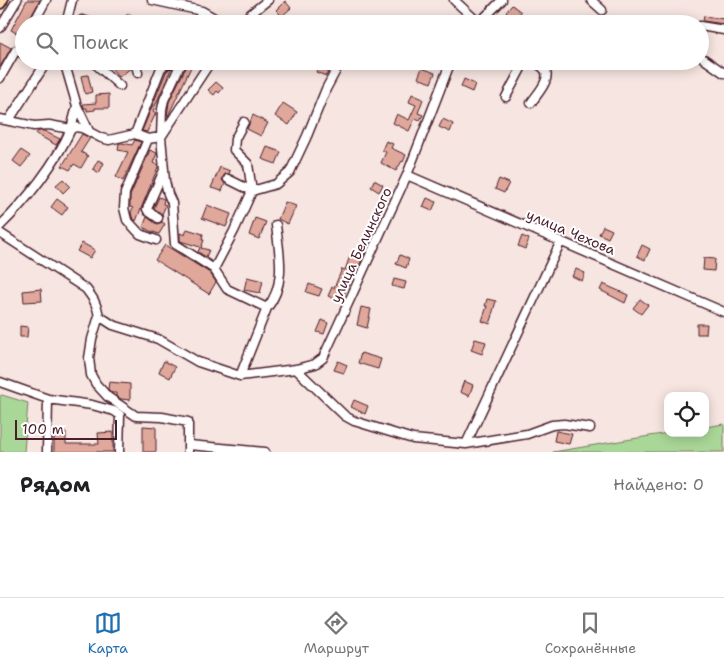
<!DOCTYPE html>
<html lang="ru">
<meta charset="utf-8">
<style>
body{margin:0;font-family:"Shantell Sans",sans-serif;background:#f6f6f6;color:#202124}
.controls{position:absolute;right:15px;bottom:15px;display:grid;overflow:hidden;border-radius:10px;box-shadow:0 2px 12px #0003}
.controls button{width:45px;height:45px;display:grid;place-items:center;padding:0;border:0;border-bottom:1px solid #e0e0e0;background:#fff;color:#202124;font:25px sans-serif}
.scale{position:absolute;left:15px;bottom:12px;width:102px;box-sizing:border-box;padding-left:5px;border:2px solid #4a1f2b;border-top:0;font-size:14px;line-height:18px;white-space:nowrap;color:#4a1f2b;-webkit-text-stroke:4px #fff;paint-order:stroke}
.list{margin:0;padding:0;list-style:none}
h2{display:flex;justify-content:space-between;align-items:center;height:65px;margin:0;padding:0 20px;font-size:21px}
h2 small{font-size:16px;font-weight:400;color:#757577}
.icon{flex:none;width:28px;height:28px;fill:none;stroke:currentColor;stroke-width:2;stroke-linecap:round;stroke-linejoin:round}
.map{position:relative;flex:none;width:724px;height:452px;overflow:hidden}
.search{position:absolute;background:#fff;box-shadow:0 2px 12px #0003;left:15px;right:15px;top:15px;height:55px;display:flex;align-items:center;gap:12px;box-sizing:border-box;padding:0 18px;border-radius:28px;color:#757577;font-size:19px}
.sheet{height:145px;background:#fff}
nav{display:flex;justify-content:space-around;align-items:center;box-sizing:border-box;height:70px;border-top:1px solid #e0e0e0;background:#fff;font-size:14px;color:#757577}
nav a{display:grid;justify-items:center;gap:2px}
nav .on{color:#1f6fb2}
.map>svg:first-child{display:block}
</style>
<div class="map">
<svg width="724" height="452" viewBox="0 0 724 452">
<rect width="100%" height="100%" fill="#f6e5e1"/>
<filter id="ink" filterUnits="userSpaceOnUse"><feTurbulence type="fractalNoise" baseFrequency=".02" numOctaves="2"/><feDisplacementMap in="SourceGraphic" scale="10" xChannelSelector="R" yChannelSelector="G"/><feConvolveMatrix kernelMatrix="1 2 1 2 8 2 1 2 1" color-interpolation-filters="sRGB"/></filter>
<g filter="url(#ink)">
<!-- green -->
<path fill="#a9d797" stroke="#7a7b61" d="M2,395L28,403L24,452H0V396Z
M724,424V452H553L668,433H705V427Z"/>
<!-- building -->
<path fill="#e0a79b" stroke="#4a1f2b" d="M27,0H40L27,24H24V33L22,36L11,30Z
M285,1L291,8L282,16L276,10Z
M512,5L521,12L515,19L506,12Z
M128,13L139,19L136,24H131L124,20Z
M704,16L724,19V24L703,21Z
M0,42L11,48L0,67Z
M105,61H130L131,68L119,77Z
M188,61H204L199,68L192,65L168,116L167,115L168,110L169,102L184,71L186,68Z
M321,61H334L326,76L316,72Z
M170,68L171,69L153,111L156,113L147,132L142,131L166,72Z
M422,68L435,73L431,83L418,78Z
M88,75L92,92L85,94L81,76Z
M464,79L475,84L472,92L461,87Z
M216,82L223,88L219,93L217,91L214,95L208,90Z
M109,94V108H95V110L87,111V108H84L83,104L96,103V95Z
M412,94L423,99L418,113L423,115L420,120L415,118L409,131L393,123L397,114L409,120L416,105L409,102Z
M283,103L297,112L289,125L275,116Z
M253,115L268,123L261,136L247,129Z
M443,119L453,124L450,132L439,127Z
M38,131H44L60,139L56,145L36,134Z
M82,134L90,138L81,152L88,156L81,168L74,164L70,170L62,166Z
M135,140L141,142L123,181L116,177L128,152L118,150L119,143H122L132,145Z
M386,141L393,144L391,148L406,155L403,162L402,161L396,171L381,163L386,152L382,150Z
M267,147L281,152L276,164L262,159Z
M21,150L30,156L21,167L13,161Z
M150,150L157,153L153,163L158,165V167L136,221L132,217L131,212L133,208L130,207V196Z
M98,160L104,163L99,173L93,169Z
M220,167L230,171L229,174H225L223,177L222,180L225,184L222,191L211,188Z
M63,179L70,186L63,193L56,185Z
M499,179L509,183L504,193L495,189Z
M374,180L383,185L379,192L371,187Z
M159,197L164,199L163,204L166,205L162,214L154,208Z
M427,198L436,202L432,211L423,207Z
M57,199L68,207L62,215L51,207Z
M285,202L296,206L288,224L278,219Z
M207,205L231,214L226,227L202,218Z
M147,217L155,223L158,224L162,222L165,224L159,234L150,231L143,227Z
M255,218L266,222L259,239L249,235Z
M603,226L612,230L608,238L599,234Z
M187,229L203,234L202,240H204L201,248L209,250L206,257L198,252L200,247L180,241V233L185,235Z
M522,236L529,239L525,249L518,246Z
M82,243L95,250L90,258L77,251Z
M165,245L210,273L216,282L209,294L155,260Z
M642,245L650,249L645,260L637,256Z
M359,250L365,252L364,256L359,266L356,265L341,302L328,296L332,287L334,288L342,269L345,270L350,256L356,258Z
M400,255L409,259L406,268L396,264Z
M704,258L715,259L714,271L703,270Z
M576,269L585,273L582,281L572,276Z
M247,277L263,281L260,293L244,290Z
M394,279L406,282L404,289L392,286Z
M309,284L322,289L319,296L306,292Z
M603,284L628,295L625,303L600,290Z
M41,289L42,301L24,302L23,291Z
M487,299L496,301L492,315H493L490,324L482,321L487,306H485Z
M640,299L648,305L641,314L633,308Z
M361,307L371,309L367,328L357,325Z
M322,320L328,323L324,334L317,332Z
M697,324H707L706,334H697Z
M20,326L28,327L27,337H20Z
M475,339L486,342L482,354L471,350Z
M361,353L381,359L378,369L358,363Z
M164,361L175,367L170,378L159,372Z
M338,361L347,365L344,373L334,370Z
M464,381L473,385L469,396L460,392Z
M109,382L130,384V400L121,399L116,396V393H112L108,389Z
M354,400L368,406L365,414L351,407Z
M143,426L156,427V452H143Z
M556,431L572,434L569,444L554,441Z
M54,432H66V444H99L98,433L113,432V452H54Z"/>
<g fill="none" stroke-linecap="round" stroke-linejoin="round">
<defs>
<path id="minor" d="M152,0L202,11L225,24
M454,0L480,24
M591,0L602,10
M82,20L96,24
M33,24L46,0
M66,24L72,0
M197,24L202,11
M238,24L268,0
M478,24L502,0
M700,26L724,30
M0,28L17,0
M704,59L724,73
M92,61L120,86
M135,61L138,73
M182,61L164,100L162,109L161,137L165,181L168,194L172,203L175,244L214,269L227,289L267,308L240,376
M531,61C535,62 538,64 542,67C555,76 537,94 531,103
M0,78L16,50L24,54
M506,97L525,61
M77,106L89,131
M0,119L34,126L49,125L71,129L77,106L64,61
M9,120L44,66L57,61
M244,122L235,139L234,150L248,164L252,191
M135,134L161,68L169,62L181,66
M148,139L125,193L124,208L127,220L140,234L156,240
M407,175L724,312
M228,179L252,191
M158,218L148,211L147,209L164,170
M0,226C26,201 56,163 71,129L76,127L82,128L101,138L109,140L135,134L148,139L161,137L211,61
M0,233L86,289C93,298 97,304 99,316L113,325L158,339L198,362L240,376L296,369L315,364L323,358L407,175L451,61
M214,269L234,231L252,191L276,184L290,172L307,136L326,89L341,61
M267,308C287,284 279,252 276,225
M99,316L92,339L89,358L91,375L96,384L108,397L136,416L162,417L188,422V452
M296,369L345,416L354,421L413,439L466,444L561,241
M0,382L48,399L92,405L114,411L120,415L119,452
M466,444L527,434L552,425L564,424L590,428
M189,445L265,452
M47,452L48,399"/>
<path id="major" d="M0,3L2,0"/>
</defs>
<!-- minor casing -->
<use href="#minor" stroke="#4a1f2b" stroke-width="11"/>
<!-- major casing -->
<use href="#major" stroke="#4a1f2b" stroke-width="14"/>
<!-- minor -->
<use href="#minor" stroke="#fff" stroke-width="8"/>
<!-- major -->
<use href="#major" stroke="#fedbac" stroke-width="10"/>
</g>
</g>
<g text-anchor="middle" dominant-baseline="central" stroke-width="4" stroke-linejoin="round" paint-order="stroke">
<!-- street labels -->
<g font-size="14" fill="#4a1f2b" stroke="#fff">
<text transform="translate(571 232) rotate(23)">улица Чехова</text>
<text transform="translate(361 245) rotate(-65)">улица Белинского</text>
</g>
</g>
</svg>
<div class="controls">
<button><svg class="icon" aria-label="locate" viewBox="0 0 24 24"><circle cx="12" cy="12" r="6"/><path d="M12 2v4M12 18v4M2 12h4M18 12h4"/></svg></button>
</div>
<div class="scale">100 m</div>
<div class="search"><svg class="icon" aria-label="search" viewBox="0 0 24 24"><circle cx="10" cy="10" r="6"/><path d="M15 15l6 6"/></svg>Поиск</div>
</div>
<section class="sheet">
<h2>Рядом<small>Найдено: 0</small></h2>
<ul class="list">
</ul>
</section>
<nav>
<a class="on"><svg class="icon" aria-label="map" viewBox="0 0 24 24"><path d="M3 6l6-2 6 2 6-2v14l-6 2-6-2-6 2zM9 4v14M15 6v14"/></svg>Карта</a>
<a><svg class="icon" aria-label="directions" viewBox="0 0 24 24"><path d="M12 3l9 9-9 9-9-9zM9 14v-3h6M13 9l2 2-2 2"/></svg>Маршрут</a>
<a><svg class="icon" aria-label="saved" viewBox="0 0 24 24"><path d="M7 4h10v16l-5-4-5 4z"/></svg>Сохранённые</a>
</nav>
